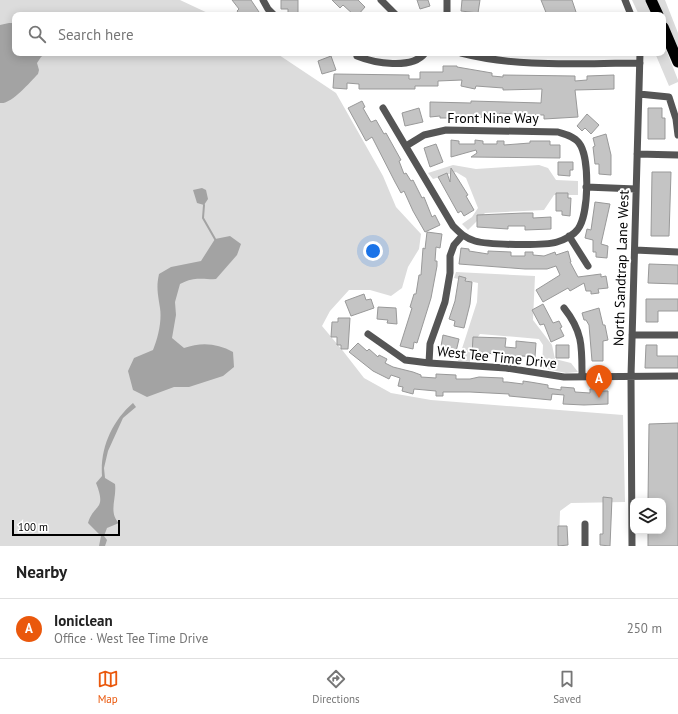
<!DOCTYPE html>
<meta charset="utf-8">
<style>
body{margin:0;font-family:"PT Sans",sans-serif;background:#f2f2f2;color:#222}
.controls{position:absolute;right:12px;bottom:12px;display:grid;overflow:hidden;border-radius:8px;box-shadow:0 2px 10px #0003}
.controls button{width:36px;height:36px;display:grid;place-items:center;padding:0;border:0;border-bottom:1px solid #e0e0e0;background:#fff;color:#222;font:20px sans-serif}
.scale{position:absolute;left:12px;bottom:10px;width:108px;box-sizing:border-box;padding-left:4px;border:2px solid #000;border-top:0;font-size:11px;line-height:14px;white-space:nowrap;color:#000;-webkit-text-stroke:3px #fff;paint-order:stroke}
.you{position:absolute;left:373px;top:251px;width:14px;height:14px;margin:-10px;border:3px solid #fff;border-radius:50%;background:#1a73e8;box-shadow:0 0 0 6px #1a73e833}
.badge{display:grid;place-items:center;width:26px;height:26px;border-radius:50%;background:#ea580c;color:#fff;font-size:13px;font-weight:700}
.pin{position:absolute;translate:-50% -33px;filter:drop-shadow(0 1px 2px #0008)}
.pin::after{content:'';position:absolute;top:21px;width:14px;height:12px;background:inherit;clip-path:polygon(0 0,100% 0,50% 100%)}
.list{margin:0;padding:0;list-style:none}
h2{display:flex;justify-content:space-between;align-items:center;height:52px;margin:0;padding:0 16px;font-size:17px}
h2 small{font-size:13px;font-weight:400;color:#767676}
.list li{display:grid;grid-template-columns:26px 1fr auto;gap:12px;align-items:center;box-sizing:border-box;height:60px;padding:0 16px;border-top:1px solid #e0e0e0}
.list b{display:block;font-size:15px;white-space:nowrap}
.list p{margin:0;font-size:13px;white-space:nowrap;color:#767676}
.list em{font-size:13px;font-style:normal;color:#767676}
.icon{flex:none;width:22px;height:22px;fill:none;stroke:currentColor;stroke-width:2;stroke-linecap:round;stroke-linejoin:round}
.map{position:relative;flex:none;width:678px;height:546px;overflow:hidden}
.search{position:absolute;background:#fff;box-shadow:0 2px 10px #0003;left:12px;right:12px;top:12px;height:44px;display:flex;align-items:center;gap:10px;box-sizing:border-box;padding:0 14px;border-radius:8px;color:#767676;font-size:15px}
.sheet{height:112px;background:#fff}
nav{display:flex;justify-content:space-around;align-items:center;box-sizing:border-box;height:56px;border-top:1px solid #e0e0e0;background:#fff;font-size:11px;color:#767676}
nav a{display:grid;justify-items:center;gap:2px}
nav .on{color:#ea580c}
.map>svg:first-child{display:block}
</style>
<div class="map">
<svg width="678" height="546" viewBox="0 0 678 546">
<rect width="100%" height="100%" fill="#fff"/>
<!-- green -->
<path fill="#dcdcdc" d="M0,0H180L212,15H15V53H276L336,93L383,176L396,207L421,234L419,249L408,267L402,288L391,296L370,290H349L330,311L322,326L343,351L364,378L391,393L431,400L623,415L625,502L571,503L560,511L559,543L557,546H0Z
M632,0H645L652,15H639Z
M656,0H665L678,33V48Z
M663,42L678,80V82L669,86L655,53H663Z
M453,165L476,169L539,165L548,168L556,180L578,181V195H554L544,210L485,213L468,230L462,224L472,217L478,208L466,178L456,172L433,179L428,173Z
M456,272L535,276L533,320L552,345L555,359L571,363L578,372L566,373L542,368L543,345L539,339L480,334L472,345L470,362L458,361L477,302L478,283L454,278Z"/>
<!-- water -->
<path fill="#a3a3a3" d="M9,23H15V53H46L41,57L37,63L39,70L38,74C30,82 11,105 0,103V25Z
M202,188L206,190L208,199L204,205L197,203L193,190Z
M230,236L241,244L237,255L216,279C199,280 197,276 180,284L175,302L176,315L172,338L184,348C201,342 217,343 233,352L234,367L223,376L189,387H174L147,397L133,390L128,371L134,358L153,350C158,338 162,321 160,308C158,294 156,288 159,274L171,267L201,261L215,239Z
M133,403L136,407L123,418L108,451L104,468L105,478L115,484C117,498 108,512 119,523L107,528L104,536L107,540L105,546H99L101,536L88,523C94,503 107,511 96,483L102,476C100,448 112,421 133,403Z"/>
<g fill="none" stroke-linecap="round" stroke-linejoin="round">
<!-- stream -->
<path stroke="#a3a3a3" stroke-width="2" d="M204,205L203,218L215,239"/>
</g>
<!-- building -->
<path fill="#c4c4c4" stroke="#999" d="M232,0H251L261,15H240L237,11L239,9Z
M281,0H298V13H288V9H281Z
M332,0H358L365,7L358,15H354L343,5L340,8Z
M417,0H428L430,6L420,9Z
M462,0H480L478,13L461,11Z
M541,0H572L577,15H547Z
M331,56L336,70L322,74L318,61Z
M443,66H457V67L492,73V76L503,77V75L575,76V81L587,80V76L614,75V89L575,90L578,117L544,119V115H529V119H521V116H514V114L500,113L499,118L478,117V118H440V116L430,117V102L471,103V101L541,103L542,89L503,90V88L476,86L475,89L461,86L462,80L438,81V86H415V89H359V84L347,83V89L333,88L334,74L409,75V79H420V72H443Z
M362,101L365,107L363,108L371,122L376,120L384,134L386,133L401,160L399,161L404,174L406,173L411,181L413,180L422,198L424,197L432,217L435,215L440,225L425,232L413,211L404,191L401,193L395,182L372,137L366,141L348,108Z
M419,108L423,122L405,126L402,113Z
M648,108H662V118H665V139H648Z
M587,114L599,125L591,134L585,128L582,131L577,126Z
M606,134L611,155V175L599,174V164H595L593,147L595,146L593,138Z
M451,140L459,141V144H475V140L483,141V144H497V141H504V145L530,143V141H550V145H560V158L471,157L477,153L476,150L451,157Z
M436,144L443,162L430,167L424,148Z
M558,162H573V170H570V176L558,175Z
M451,168L468,195L466,196L474,210L464,216L461,211L458,213L438,177L447,173L450,182Z
M652,172H671L669,236H651Z
M556,193H568V198H571L570,216L562,215V211H556Z
M595,202L610,204L601,244L608,246L607,258L596,257V252H593V240L585,238L587,229L591,230Z
M524,213H533V218L551,217V229L525,230V226H508V229L477,227V215Z
M427,232L442,234L440,248L436,247L435,261H437V266L431,298L417,343L414,342L413,349L400,346L412,308L410,307L414,294H416L419,275H421L423,248L425,249Z
M461,248L469,249V251L488,254V251L511,252V256H525V252H533V255L544,256L555,252L556,255L568,251L571,262H570L578,277L601,274V277L606,276L608,288L598,289L599,293L591,294V291H586L584,283L570,291L568,288L543,302L536,290L560,275L556,266L547,269H525L459,264Z
M649,264L678,265V284L648,283Z
M459,276L466,278L465,281L472,282L470,304L464,328L454,326L455,321L449,319L455,301Z
M364,294L366,300L371,299L374,308L351,316L345,301Z
M646,299H678V311H658V322H646Z
M543,304L553,323L559,321L562,327L560,328L564,336L551,342L544,324L540,325L532,310Z
M378,307L396,308L397,324L387,323L388,320L377,319Z
M599,308L603,325H605L608,340L603,341V361H592L589,325L586,320H584L582,313Z
M338,318H350L348,349H341V345H337V337H331L332,322H338Z
M443,335L459,339L455,356L440,352Z
M473,337L506,338L505,347L516,348V341L536,343L535,357L522,356V358L480,352V354H472Z
M358,343L367,351L369,349L378,357L379,355L387,359L385,363L393,367L413,372L421,375V377L436,378V374L456,375V379H470L479,377L503,378V382H507L523,384V381L530,382L548,385V388L561,390V387L574,388L575,392L590,393V389L598,388V391H608V404L584,405L563,404L564,395L552,394L551,400L509,396V394L470,392H443V396H436V391L414,389L413,394L402,391L403,387L398,386L400,378L391,375L389,379L373,371L349,352Z
M556,345H569V358H556Z
M646,345H657V356H678V368H645Z
M678,423V546H648V531H663V501H648L649,424Z
M603,497L612,498L610,546L600,545V534H603Z
M558,526H567L568,545L558,546Z"/>
<g fill="none" stroke-linecap="round" stroke-linejoin="round">
<defs>
<path id="highway" d="M651,0L658,15
M663,27L678,62"/>
</defs>
<!-- highway casing -->
<use href="#highway" stroke="#dbdbdb" stroke-width="12"/>
<!-- minor -->
<path stroke="#555" stroke-width="7" d="M263,0L268,9L274,15
M381,0L396,15
M447,0V15
M625,0L631,15
M461,53C519,68 580,63 640,63
M357,56C374,63 412,70 425,53
M639,94L669,97L676,119L678,135
M383,108L453,226C460,233 465,238 475,241C488,245 544,246 557,242C564,240 574,235 578,229C589,214 590,157 579,143C574,136 565,134 558,132L446,130L424,135L406,146
M637,154L678,155
M586,187L636,189
M569,236L588,266
M635,250L678,252
M564,308C583,332 582,347 582,377
M368,334L405,360L429,363L506,368L564,377L678,376
M632,335H678
M429,363L430,344L445,302L450,273V256L454,245L462,236
M585,524V546
M632,546L631,376L640,53"/>
<!-- highway -->
<use href="#highway" stroke="#000" stroke-width="11"/>
</g>
<g text-anchor="middle" dominant-baseline="central" stroke-width="4" stroke-linejoin="round" paint-order="stroke">
<!-- street labels -->
<g font-size="14" fill="#000" stroke="#fff">
<text x="493" y="118">Front Nine Way</text>
<text transform="translate(621 268) rotate(-88)">North Sandtrap Lane West</text>
<text transform="translate(497 357) rotate(6)">West Tee Time Drive</text>
</g>
</g>
</svg>
<div class="controls">
<button><svg class="icon" aria-label="layers" viewBox="0 0 24 24"><path d="M12 4l9 5-9 5-9-5zM3 14l9 5 9-5"/></svg></button>
</div>
<div class="scale">100 m</div>
<div class="you"></div>
<div class="pin badge" style="left:599px;top:398px">A</div>
<div class="search"><svg class="icon" aria-label="search" viewBox="0 0 24 24"><circle cx="10" cy="10" r="6"/><path d="M15 15l6 6"/></svg>Search here</div>
</div>
<section class="sheet">
<h2>Nearby<small></small></h2>
<ul class="list">
<li><span class="badge">A</span><div><b>Ioniclean</b><p>Office · West Tee Time Drive</p></div><em>250 m</em></li>
</ul>
</section>
<nav>
<a class="on"><svg class="icon" aria-label="map" viewBox="0 0 24 24"><path d="M3 6l6-2 6 2 6-2v14l-6 2-6-2-6 2zM9 4v14M15 6v14"/></svg>Map</a>
<a><svg class="icon" aria-label="directions" viewBox="0 0 24 24"><path d="M12 3l9 9-9 9-9-9zM9 14v-3h6M13 9l2 2-2 2"/></svg>Directions</a>
<a><svg class="icon" aria-label="saved" viewBox="0 0 24 24"><path d="M7 4h10v16l-5-4-5 4z"/></svg>Saved</a>
</nav>
